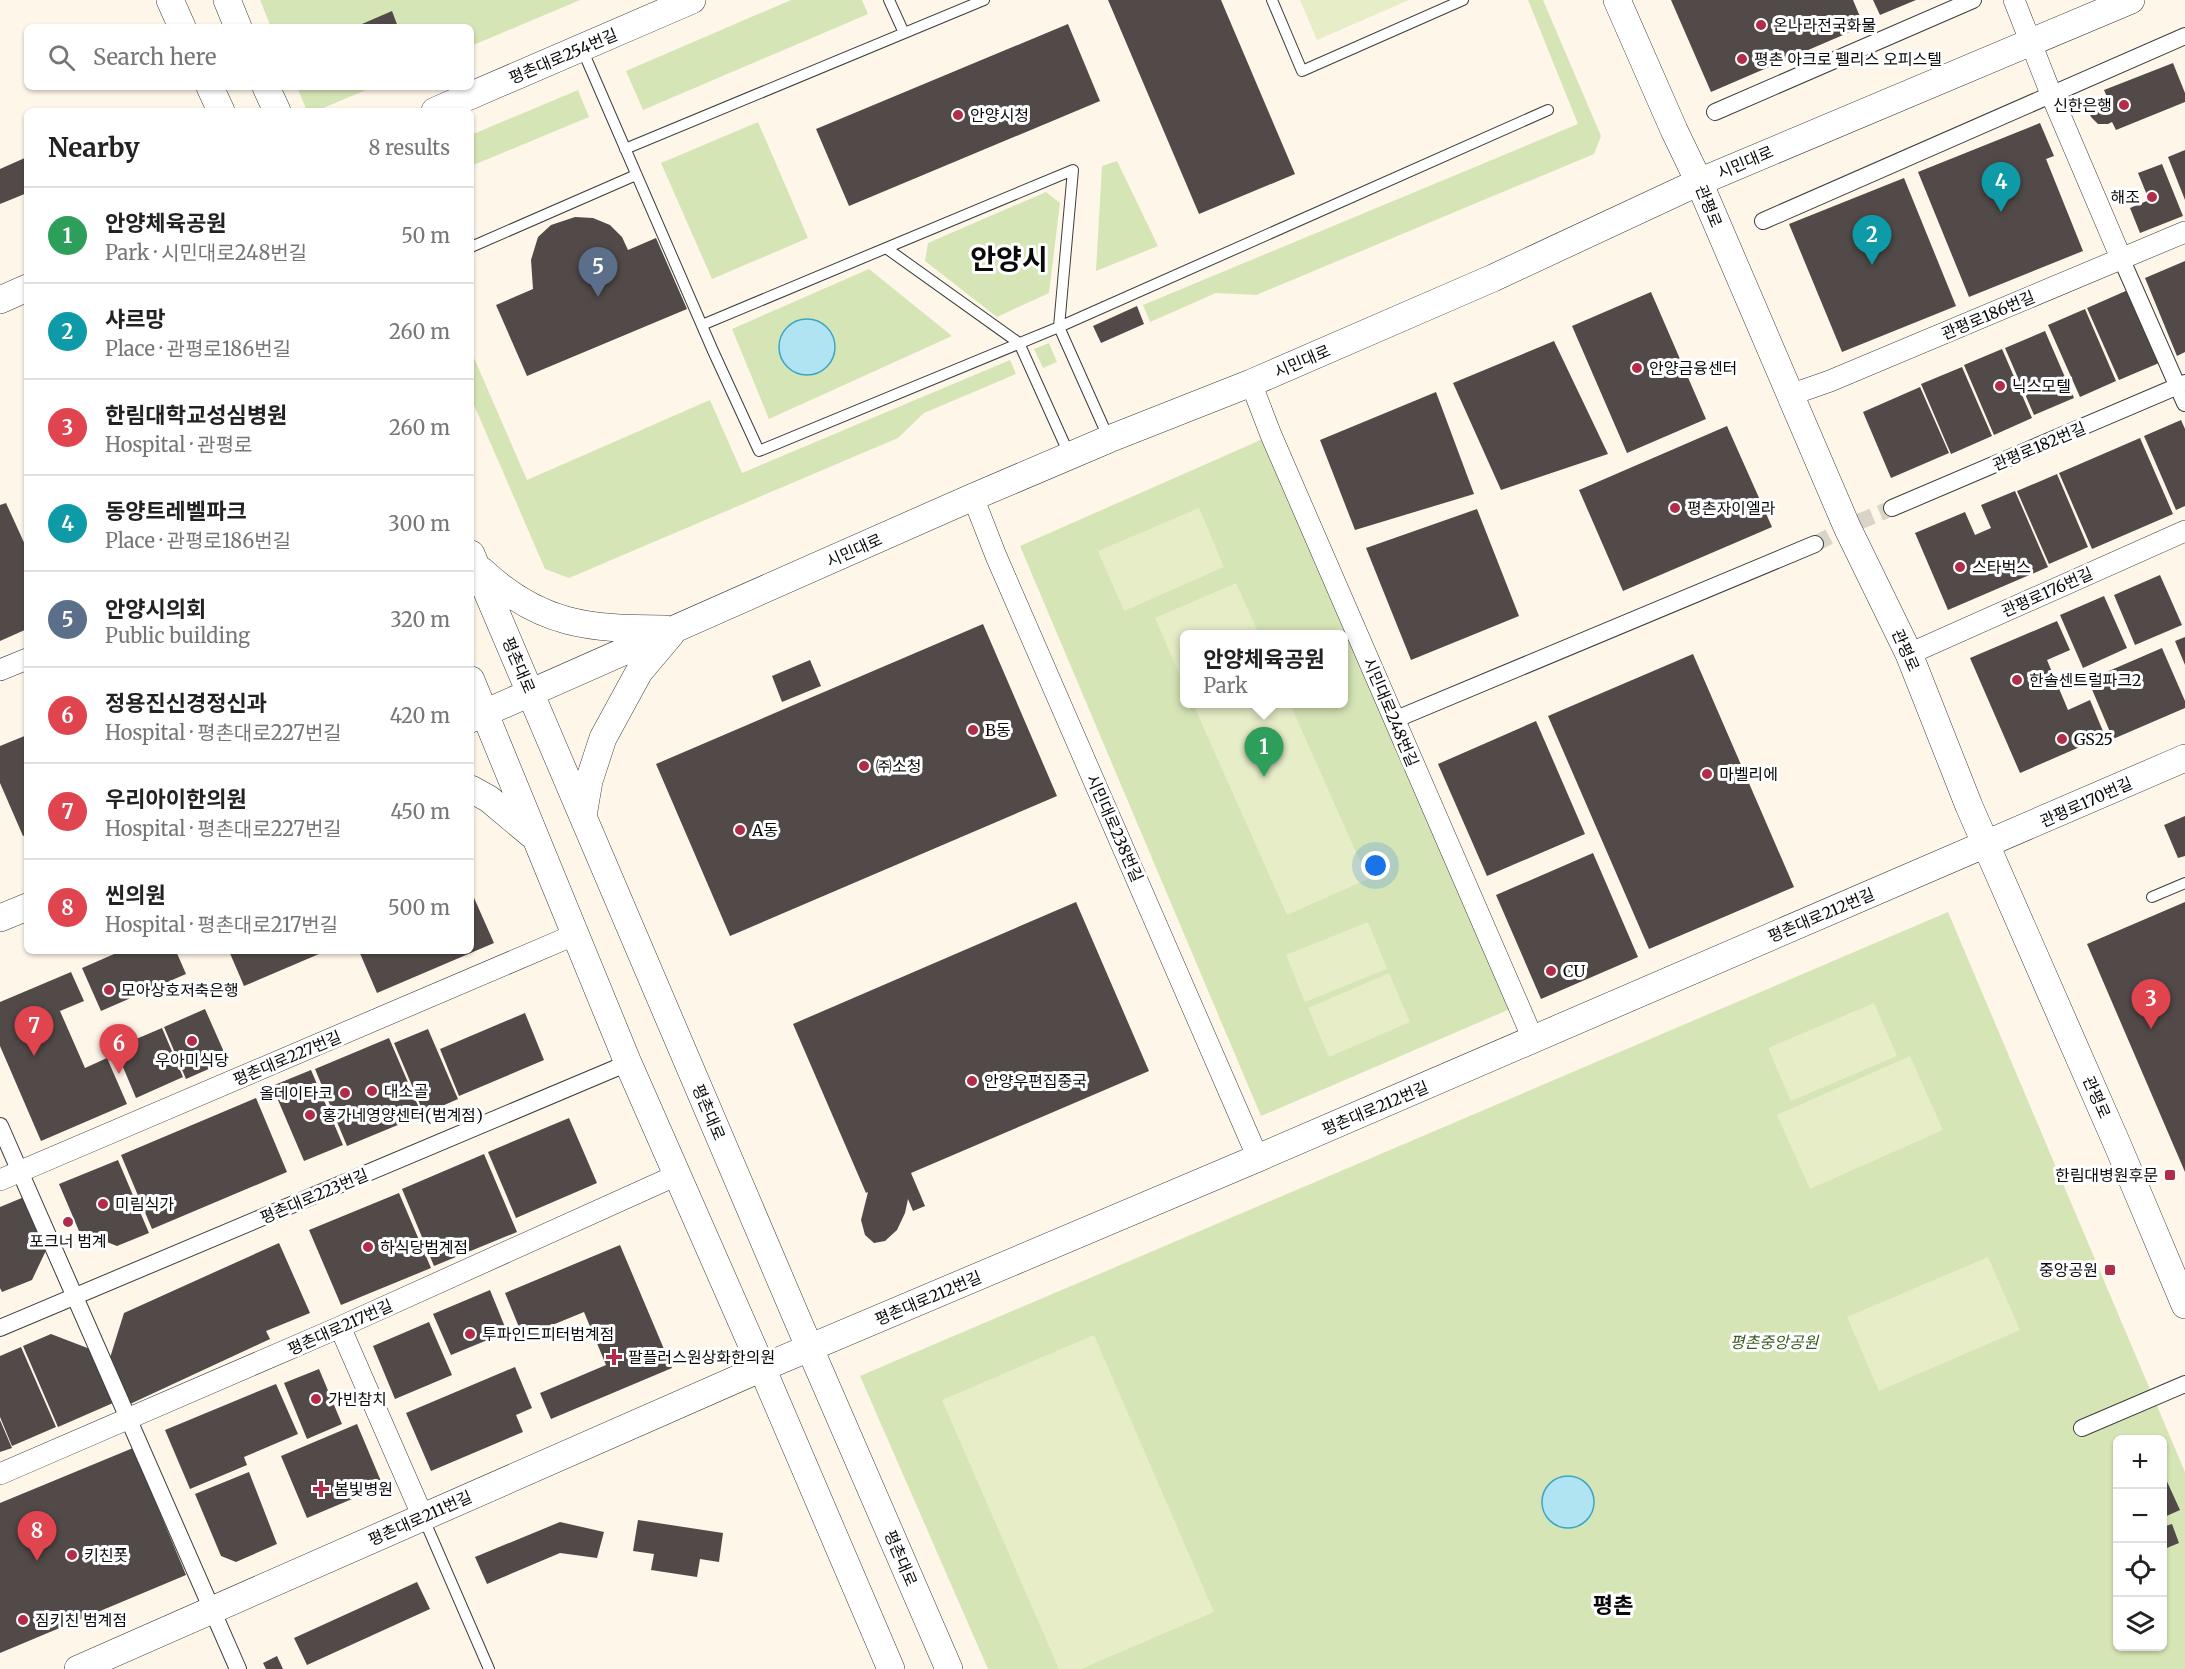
<!DOCTYPE html>
<meta charset="utf-8">
<style>
body{margin:0;font-family:Merriweather,"Noto Sans KR",serif;background:#f6f6f6;color:#222}
.controls{position:absolute;right:18px;bottom:18px;display:grid;overflow:hidden;border-radius:9px;box-shadow:0 2px 4px #0004}
.controls button{width:54px;height:54px;display:grid;place-items:center;padding:0;border:0;border-bottom:2px solid #e0e0e0;background:#fff;color:#222;font:30px sans-serif}
.you{position:absolute;left:1376px;top:866px;width:21px;height:21px;margin:-15px;border:4px solid #fff;border-radius:50%;background:#1a73e8;box-shadow:0 0 0 9px #1a73e833}
.badge{display:grid;place-items:center;width:39px;height:39px;border-radius:50%;background:#db2777;color:#fff;font-size:20px;font-weight:700}
.pin{position:absolute;translate:-50% -50px;filter:drop-shadow(0 2px 3px #0008)}
.pin::after{content:'';position:absolute;top:32px;width:21px;height:18px;background:inherit;clip-path:polygon(0 0,100% 0,50% 100%)}
.popup{position:absolute;left:1180px;top:630px;width:168px;height:78px;box-sizing:border-box;display:grid;place-content:center;border-radius:9px;background:#fff;filter:drop-shadow(0 2px 4px #0005);font-size:20px;white-space:nowrap;color:#767676}
.popup b{font-size:22px;color:#222}
.popup::after{content:'';position:absolute;left:50%;top:100%;margin-left:-12px;border:12px solid transparent;border-top-color:#fff}
.list{margin:0;padding:0;list-style:none}
h2{display:flex;justify-content:space-between;align-items:center;height:78px;margin:0;padding:0 24px;font-size:26px}
h2 small{font-size:20px;font-weight:400;color:#767676}
.list li{display:grid;grid-template-columns:39px 1fr auto;gap:18px;align-items:center;box-sizing:border-box;height:96px;padding:0 24px;border-top:2px solid #e0e0e0}
.list b{display:block;font-size:22px;white-space:nowrap}
.list p{margin:0;font-size:20px;white-space:nowrap;color:#767676}
.list em{font-size:20px;font-style:normal;color:#767676}
.icon{flex:none;width:33px;height:33px;fill:none;stroke:currentColor;stroke-width:2;stroke-linecap:round;stroke-linejoin:round}
.map{position:relative;flex:none;width:2185px;height:1669px;overflow:hidden}
.search{position:absolute;background:#fff;box-shadow:0 2px 4px #0004;left:24px;top:24px;width:450px;height:66px;display:flex;align-items:center;gap:15px;box-sizing:border-box;padding:0 21px;border-radius:9px;color:#767676;font-size:22px}
.panel{position:absolute;background:#fff;box-shadow:0 2px 4px #0004;left:24px;top:108px;width:450px;height:846px;border-radius:9px}
.map>svg:first-child{display:block}
</style>
<div class="map">
<svg width="2185" height="1669" viewBox="0 0 2185 1669">
<rect width="100%" height="100%" fill="#fef6e9"/>
<!-- green -->
<path fill="#d6e5b6" fill-rule="evenodd" d="M260,0H580L471,46V27H271Z
M791,0H862L868,14L643,110L626,71Z
M1528,0H1543L1601,136L1594,154L1256,295L1216,293L1150,322L1143,305L1578,124Z
M297,87H373L316,111H307Z
M578,90L589,117L471,166V135Z
M758,122L808,238L712,279L661,163Z
M1117,161L1158,246L1096,271L1102,166Z
M1046,192L1060,203L1049,293L997,317L925,261L928,243Z
M869,269L952,336L769,419L732,329Z
M1049,343L1057,362L1043,368L1034,349Z
M471,351L527,480L710,400L742,473L1010,360L1016,374L924,413L898,438L569,578L545,569L471,398Z
M1263,439L1510,1009L1261,1116L1020,546ZM1184,634H1344V704H1184Z
M1948,912L2185,1472V1669H988L860,1376ZM2118,1440H2162V1646H2118Z"/>
<!-- pitch -->
<path fill="#e6edc7" d="M1300,0H1409L1317,40Z
M1199,508L1224,567L1124,611L1098,551Z
M1236,583L1259,634H1184V685L1155,618Z
M1193,704H1290L1368,879L1287,915Z
M1368,922L1387,969L1305,1002L1286,955Z
M1389,973L1410,1022L1329,1057L1308,1008Z
M1874,1003L1897,1056L1791,1101L1768,1048Z
M1910,1056L1943,1130L1810,1189L1777,1115Z
M1988,1257L2020,1330L1879,1391L1847,1317Z
M1094,1335L1214,1612L1081,1669H1059L942,1400Z"/>
<!-- water -->
<path fill="#b1e4f2" stroke="#3da5c4" stroke-width="1.5" d="M779 347a28 28 0 1 1 56 0a28 28 0 1 1-56 0Z
M1542 1502a26 26 0 1 1 52 0a26 26 0 1 1-52 0Z"/>
<!-- building -->
<path fill="#524a48" d="M1108,0H1221L1295,174L1199,214Z
M1671,0H1853L1864,26L1711,92Z
M1873,0H1916L1880,15Z
M392,11L398,27H355Z
M1068,24L1100,101L849,206L816,129Z
M2173,63L2185,93V102L2116,130L2112,122L2108,124H2098L2091,117L2089,112L2093,102L2102,97H2107L2104,90Z
M2040,123L2054,156L2046,159L2083,251L1969,297L1918,172Z
M2185,150V200L2168,157Z
M27,157V193L0,204V169Z
M2162,164L2183,216L2140,233L2130,208L2149,200L2138,173Z
M1904,178L1956,306L1842,352L1789,224Z
M575,217L593,218L610,225L622,237L628,250L656,238L687,309L527,376L496,305L533,289L531,260L538,237L551,225Z
M2185,261V352L2177,356L2145,278Z
M2128,290L2159,363L2119,380L2087,308Z
M1651,292L1706,419L1627,453L1572,326Z
M1137,306L1144,324L1101,343L1093,326Z
M2085,309L2116,381L2080,397L2048,325Z
M2045,331L2074,398L2034,415L2005,348Z
M1554,341L1608,454L1501,490L1453,383Z
M2002,349L2032,418L1994,435L1964,365Z
M1962,367L1992,436L1951,454L1921,384Z
M1920,387L1949,453L1891,478L1863,412Z
M1436,392L1474,494L1355,530L1320,440Z
M2181,420L2185,429V506L2176,510L2144,436Z
M1727,426L1772,527L1623,591L1579,490Z
M2140,438L2173,514L2092,549L2059,473Z
M2057,474L2088,547L2049,564L2017,491Z
M2015,491L2048,567L1948,610L1915,533L1965,512L1975,535L1991,528L1981,505Z
M6,503L27,549V629L0,641V505Z
M1477,509L1519,616L1411,660L1366,548Z
M2160,575L2182,625L2135,645L2114,595Z
M2104,596L2127,648L2083,668L2060,615Z
M2057,621L2070,650L2047,660L2068,710L2090,700L2105,736L2020,773L1970,658Z
M983,624L1057,796L730,936L656,764Z
M2185,637V665L2175,641Z
M2162,648L2185,701V708L2113,739L2088,680Z
M1693,654L1794,887L1649,949L1548,716Z
M810,660L821,686L782,702L772,676Z
M1536,721L1585,834L1487,876L1438,764Z
M27,735V835L23,836L0,783V746Z
M2185,816V856L2178,858L2164,825Z
M1593,853L1638,957L1541,999L1496,895Z
M471,891L494,943L377,993L359,951H471Z
M1076,902L1149,1071L911,1173L925,1206L913,1211L908,1199L905,1213L897,1230L885,1241L874,1243L865,1235L861,1220L868,1192L866,1193L793,1024Z
M2185,902V1172L2087,944Z
M121,951H176L186,974L101,1011L82,968Z
M229,951H326L244,986Z
M71,972L84,1001L60,1011L85,1068L107,1058L127,1104L41,1141L0,1046V1002Z
M205,1009L224,1052L223,1058L220,1064L186,1079L164,1027Z
M525,1013L544,1060L459,1096L440,1049Z
M162,1028L183,1077L136,1098L115,1048Z
M428,1029L458,1099L424,1114L394,1043Z
M389,1038L422,1115L347,1146L315,1069Z
M311,1070L343,1145L304,1161L272,1086Z
M256,1098L287,1172L152,1229L121,1155Z
M569,1118L597,1183L516,1218L488,1152Z
M484,1154L517,1232L434,1266L402,1189Z
M118,1160L149,1233L117,1246L79,1231L59,1184Z
M399,1193L431,1268L341,1305L309,1230Z
M29,1195L49,1244L32,1280L2,1292L0,1288V1207Z
M279,1243L310,1313L266,1331L270,1339L130,1404L109,1361L124,1313Z
M620,1245L672,1368L551,1419L540,1393L606,1365L584,1312L523,1337L505,1293Z
M490,1290L507,1332L451,1355L433,1314Z
M429,1322L452,1375L395,1399L373,1346Z
M51,1334L90,1349L113,1403L58,1427L23,1346Z
M21,1347L56,1427L12,1446L0,1417V1356Z
M515,1367L532,1408L516,1415L523,1432L431,1471L406,1413Z
M319,1369L342,1424L307,1439L284,1383Z
M276,1384L298,1434L244,1457L247,1465L190,1489L165,1430Z
M0,1420L12,1448L0,1452Z
M357,1424L383,1486L307,1518L281,1456Z
M133,1448L186,1575L0,1653V1503Z
M249,1472L277,1544L236,1562L221,1556L195,1494Z
M2162,1475H2164L2180,1510L2162,1518Z
M638,1520L723,1533L719,1562L700,1559L697,1577L651,1570L654,1554L633,1551Z
M560,1522L604,1532L597,1558L560,1553L487,1584L475,1557Z
M2172,1524L2179,1543L2162,1550V1527Z
M417,1582L430,1609L307,1665L294,1638Z
M277,1656L283,1669H266L263,1663Z"/>
<g fill="none" stroke-linecap="round" stroke-linejoin="round">
<!-- pedestrian-tunnel -->
<path stroke="#d9d3c8" stroke-width="16" stroke-dasharray="16 8" stroke-linecap="butt" d="M1815,544L1847,527L1892,508"/>
<defs>
<path id="service" d="M889,0L904,33
M1272,0L1302,71L1463,0
M582,49L713,351L759,451L1059,327L1548,110
M625,149L984,0
M471,247L636,175
M702,325L886,248
M1069,454L1019,343L886,248L1073,170L1059,327L1109,439
M2152,897L2185,883
M423,1517L489,1669"/>
<path id="pedestrian" d="M1715,112L1973,0
M1763,221L2185,36
M2121,258L2185,403
M1892,508L2185,383
M1394,720L1815,544
M0,1126L238,1669
M0,1328L628,1063
M2082,1428L2185,1384"/>
<path id="minor" d="M2014,0L2051,94L2121,258
M1251,383L1271,435L1533,1039
M1790,395L1830,381L2185,232
M973,497L996,556L1258,1158
M1909,654L2185,531
M0,670L27,659
M0,1180L574,935
M340,1327L423,1517
M0,1474L340,1327L677,1175"/>
<path id="tertiary" d="M170,0L182,27
M227,0L238,27
M1617,0L1674,130L1699,182L1847,527L1909,654L1969,806L2118,1146L2185,1305
M210,87L221,111
M266,87L277,111
M435,111L692,0
M0,300L27,288
M471,554L798,1321L949,1669
M482,571C540,625 589,629 665,629
M471,680L628,1063L762,1368L891,1669
M471,719L973,497L1109,439L1251,383L1493,278L1699,182L2131,0
M471,789L489,799L532,835
M583,816L589,781L603,738L639,672L671,634
M0,918L27,907
M78,1669L762,1368L1258,1158L2185,758"/>
</defs>
<!-- service casing -->
<use href="#service" stroke="#3d3d3d" stroke-width="12"/>
<!-- pedestrian casing -->
<use href="#pedestrian" stroke="#3d3d3d" stroke-width="18"/>
<!-- minor casing -->
<use href="#minor" stroke="#3d3d3d" stroke-width="22"/>
<!-- tertiary casing -->
<use href="#tertiary" stroke="#3d3d3d" stroke-width="28"/>
<!-- service -->
<use href="#service" stroke="#fff" stroke-width="10"/>
<!-- pedestrian -->
<use href="#pedestrian" stroke="#fff" stroke-width="16"/>
<!-- minor -->
<use href="#minor" stroke="#fff" stroke-width="21"/>
<!-- tertiary -->
<use href="#tertiary" stroke="#fff" stroke-width="27"/>
</g>
<!-- markers -->
<g fill="#b12c49" stroke="#fff" stroke-width="2">
<circle cx="1761" cy="25" r="6"/>
<circle cx="1742" cy="59" r="6"/>
<circle cx="2124" cy="105" r="6"/>
<circle cx="958" cy="115" r="6"/>
<circle cx="2152" cy="197" r="6"/>
<circle cx="1637" cy="368" r="6"/>
<circle cx="2000" cy="386" r="6"/>
<circle cx="1675" cy="508" r="6"/>
<circle cx="1960" cy="567" r="6"/>
<circle cx="2017" cy="680" r="6"/>
<circle cx="973" cy="730" r="6"/>
<circle cx="2062" cy="739" r="6"/>
<circle cx="864" cy="766" r="6"/>
<circle cx="1707" cy="774" r="6"/>
<circle cx="740" cy="830" r="6"/>
<circle cx="1551" cy="971" r="6"/>
<circle cx="109" cy="990" r="6"/>
<circle cx="192" cy="1041" r="6"/>
<circle cx="972" cy="1081" r="6"/>
<circle cx="372" cy="1091" r="6"/>
<circle cx="345" cy="1093" r="6"/>
<circle cx="310" cy="1115" r="6"/>
<rect x="2164" y="1169" width="12" height="12" rx="3"/>
<circle cx="103" cy="1204" r="6"/>
<circle cx="68" cy="1222" r="6"/>
<circle cx="368" cy="1247" r="6"/>
<rect x="2104" y="1264" width="12" height="12" rx="3"/>
<circle cx="470" cy="1334" r="6"/>
<path d="M611 1348h6v6h6v6h-6v6h-6v-6h-6v-6h6z"/>
<circle cx="316" cy="1399" r="6"/>
<path d="M318 1480h6v6h6v6h-6v6h-6v-6h-6v-6h6z"/>
<circle cx="72" cy="1555" r="6"/>
<circle cx="23" cy="1620" r="6"/>
</g>
<g text-anchor="middle" dominant-baseline="central" stroke-width="6" stroke-linejoin="round" paint-order="stroke">
<!-- poi labels -->
<g font-size="16" fill="#0a0a0a" stroke="#fff" text-anchor="start">
<text x="1773" y="25">온나라전국화물</text>
<text x="1754" y="59">평촌 아크로 펠리스 오피스텔</text>
<text x="2112" y="105" text-anchor="end">신한은행</text>
<text x="970" y="115">안양시청</text>
<text x="2140" y="197" text-anchor="end">해조</text>
<text x="1649" y="368">안양금융센터</text>
<text x="2012" y="386">닉스모텔</text>
<text x="1687" y="508">평촌자이엘라</text>
<text x="1972" y="567">스타벅스</text>
<text x="2029" y="680">한솔센트럴파크2</text>
<text x="985" y="730">B동</text>
<text x="2074" y="739">GS25</text>
<text x="876" y="766">㈜소청</text>
<text x="1719" y="774">마벨리에</text>
<text x="752" y="830">A동</text>
<text x="1563" y="971">CU</text>
<text x="121" y="990">모아상호저축은행</text>
<text x="192" y="1060" text-anchor="middle">우아미식당</text>
<text x="984" y="1081">안양우편집중국</text>
<text x="384" y="1091">대소골</text>
<text x="333" y="1093" text-anchor="end">올데이타코</text>
<text x="322" y="1115">홍가네영양센터(범계점)</text>
<text x="2158" y="1175" text-anchor="end">한림대병원후문</text>
<text x="115" y="1204">미림식가</text>
<text x="68" y="1241" text-anchor="middle">포크너 범계</text>
<text x="380" y="1247">하식당범계점</text>
<text x="2098" y="1270" text-anchor="end">중앙공원</text>
<text x="482" y="1334">투파인드피터범계점</text>
<text x="628" y="1357">팔플러스원상화한의원</text>
<text x="328" y="1399">가빈참치</text>
<text x="334" y="1489">봄빛병원</text>
<text x="84" y="1555">키친폿</text>
<text x="35" y="1620">짐키친 범계점</text>
</g>
<!-- street labels -->
<g font-size="16" fill="#0a0a0a" stroke="#fff">
<text transform="translate(563 56) rotate(-23)">평촌대로254번길</text>
<text transform="translate(1745 162) rotate(-23)">시민대로</text>
<text transform="translate(1709 206) rotate(68)">관평로</text>
<text transform="translate(1988 315) rotate(-23)">관평로186번길</text>
<text transform="translate(1302 361) rotate(-23)">시민대로</text>
<text transform="translate(2039 446) rotate(-23)">관평로182번길</text>
<text transform="translate(854 550) rotate(-24)">시민대로</text>
<text transform="translate(2047 592) rotate(-24)">관평로176번길</text>
<text transform="translate(1906 650) rotate(66)">관평로</text>
<text transform="translate(519 665) rotate(67)">평촌대로</text>
<text transform="translate(1391 712) rotate(67)">시민대로248번길</text>
<text transform="translate(2086 802) rotate(-24)">관평로170번길</text>
<text transform="translate(1115 828) rotate(66)">시민대로238번길</text>
<text transform="translate(1821 915) rotate(-23)">평촌대로212번길</text>
<text transform="translate(287 1058) rotate(-23)">평촌대로227번길</text>
<text transform="translate(2097 1097) rotate(66)">관평로</text>
<text transform="translate(1375 1108) rotate(-23)">평촌대로212번길</text>
<text transform="translate(709 1112) rotate(67)">평촌대로</text>
<text transform="translate(314 1196) rotate(-23)">평촌대로223번길</text>
<text transform="translate(928 1298) rotate(-23)">평촌대로212번길</text>
<text transform="translate(340 1327) rotate(-24)">평촌대로217번길</text>
<text transform="translate(420 1518) rotate(-24)">평촌대로211번길</text>
<text transform="translate(901 1558) rotate(67)">평촌대로</text>
</g>
<!-- park labels -->
<g font-size="16" font-style="italic" fill="#375d20" stroke="#fff">
<text x="1774" y="1342">평촌중앙공원</text>
</g>
<!-- district labels -->
<g font-size="22" font-weight="bold" fill="#0a0a0a" stroke="#fff">
<text x="1613" y="1605">평촌</text>
</g>
<!-- town labels -->
<g font-size="28" font-weight="bold" fill="#0a0a0a" stroke="#fff">
<text x="1009" y="259">안양시</text>
</g>
</g>
</svg>
<div class="controls">
<button>+</button>
<button>−</button>
<button><svg class="icon" aria-label="locate" viewBox="0 0 24 24"><circle cx="12" cy="12" r="6"/><path d="M12 2v4M12 18v4M2 12h4M18 12h4"/></svg></button>
<button><svg class="icon" aria-label="layers" viewBox="0 0 24 24"><path d="M12 4l9 5-9 5-9-5zM3 14l9 5 9-5"/></svg></button>
</div>
<div class="you"></div>
<div class="pin badge" style="left:1264px;top:777px;background:#2e9e5b">1</div>
<div class="popup"><b>안양체육공원</b>Park</div>
<div class="pin badge" style="left:1872px;top:265px;background:#0f9aa8">2</div>
<div class="pin badge" style="left:2151px;top:1029px;background:#e0444e">3</div>
<div class="pin badge" style="left:2001px;top:212px;background:#0f9aa8">4</div>
<div class="pin badge" style="left:598px;top:297px;background:#5c6f8a">5</div>
<div class="pin badge" style="left:119px;top:1074px;background:#e0444e">6</div>
<div class="pin badge" style="left:34px;top:1056px;background:#e0444e">7</div>
<div class="pin badge" style="left:37px;top:1561px;background:#e0444e">8</div>
<div class="search"><svg class="icon" aria-label="search" viewBox="0 0 24 24"><circle cx="10" cy="10" r="6"/><path d="M15 15l6 6"/></svg>Search here</div>
<section class="panel">
<h2>Nearby<small>8 results</small></h2>
<ul class="list">
<li><span class="badge" style="background:#2e9e5b">1</span><div><b>안양체육공원</b><p>Park · 시민대로248번길</p></div><em>50 m</em></li>
<li><span class="badge" style="background:#0f9aa8">2</span><div><b>샤르망</b><p>Place · 관평로186번길</p></div><em>260 m</em></li>
<li><span class="badge" style="background:#e0444e">3</span><div><b>한림대학교성심병원</b><p>Hospital · 관평로</p></div><em>260 m</em></li>
<li><span class="badge" style="background:#0f9aa8">4</span><div><b>동양트레벨파크</b><p>Place · 관평로186번길</p></div><em>300 m</em></li>
<li><span class="badge" style="background:#5c6f8a">5</span><div><b>안양시의회</b><p>Public building</p></div><em>320 m</em></li>
<li><span class="badge" style="background:#e0444e">6</span><div><b>정용진신경정신과</b><p>Hospital · 평촌대로227번길</p></div><em>420 m</em></li>
<li><span class="badge" style="background:#e0444e">7</span><div><b>우리아이한의원</b><p>Hospital · 평촌대로227번길</p></div><em>450 m</em></li>
<li><span class="badge" style="background:#e0444e">8</span><div><b>씬의원</b><p>Hospital · 평촌대로217번길</p></div><em>500 m</em></li>
</ul>
</section>
</div>
